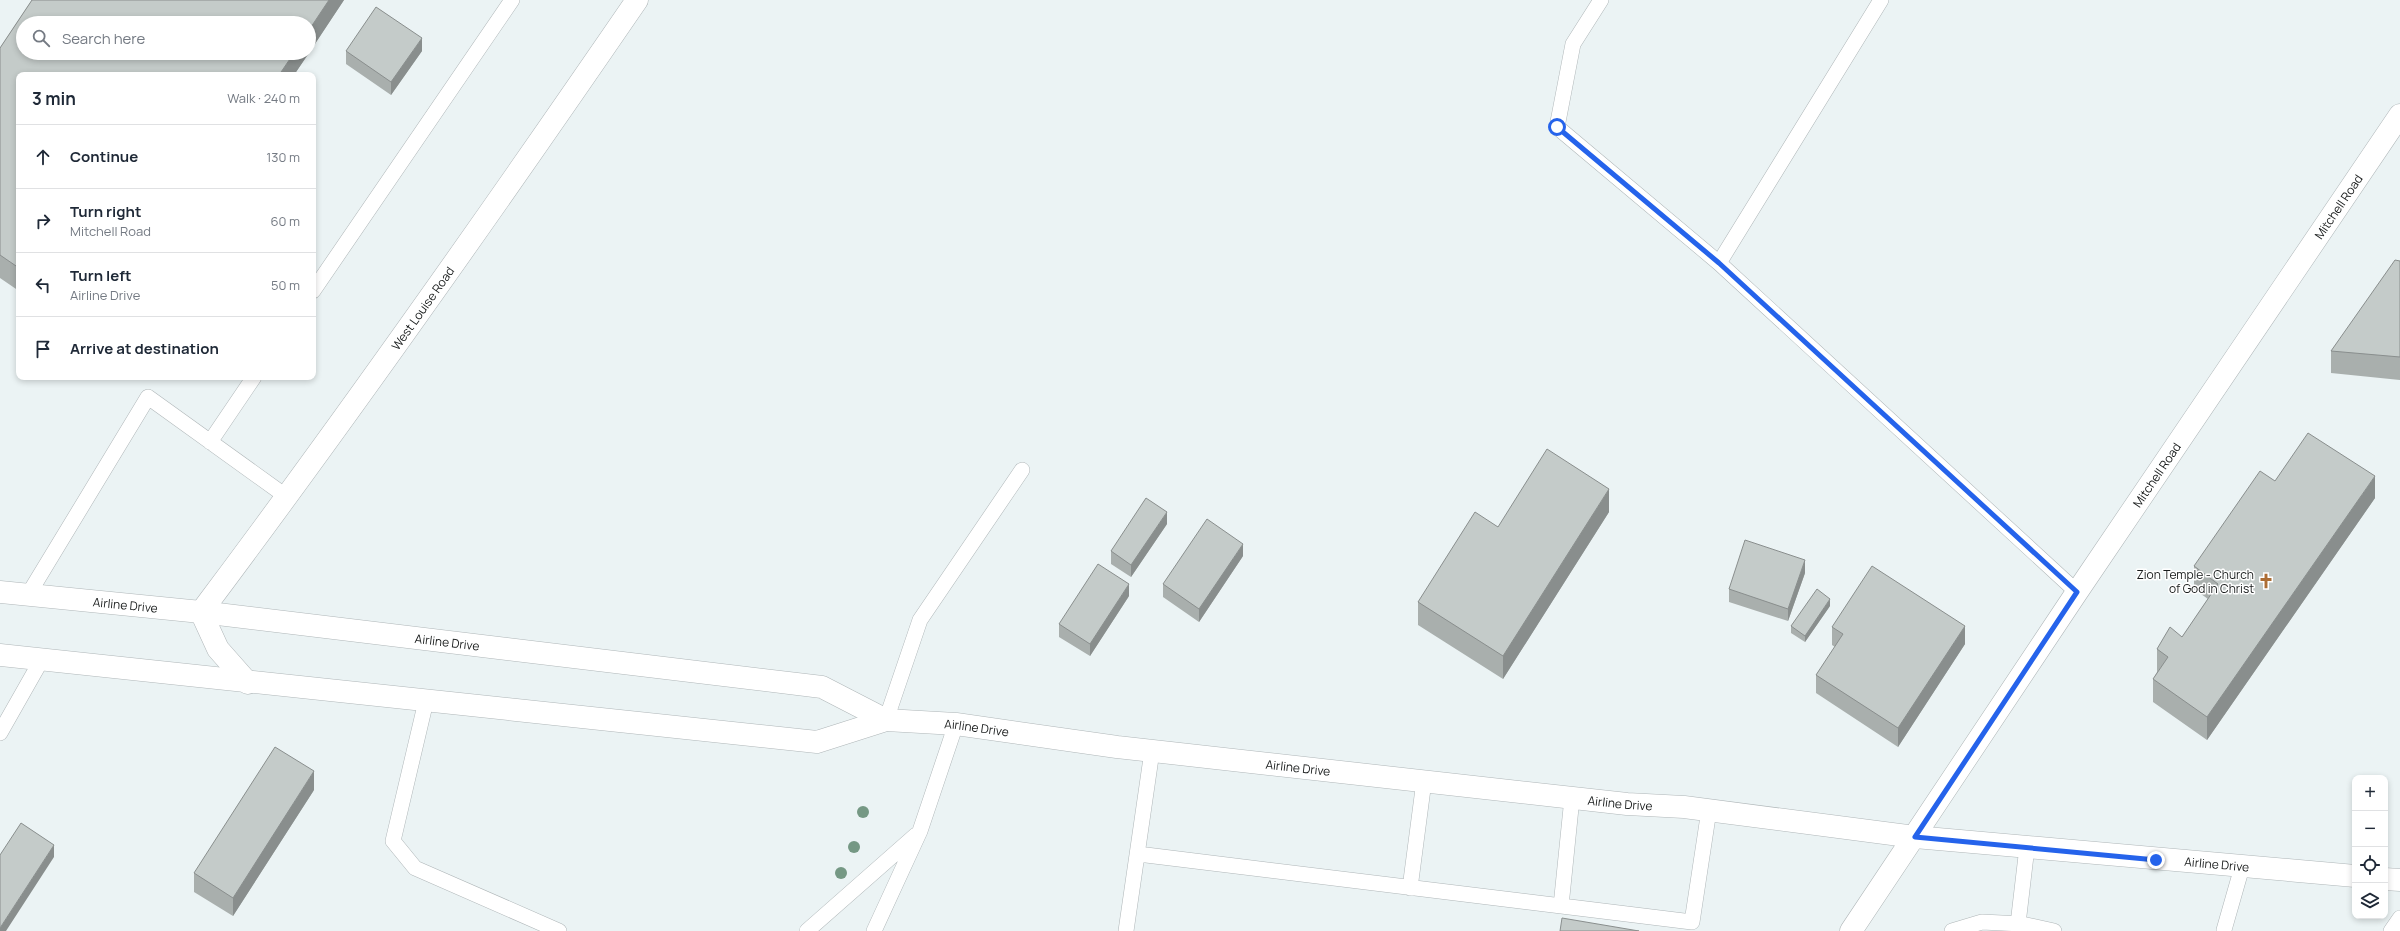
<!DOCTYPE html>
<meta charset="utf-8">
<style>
body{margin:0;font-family:Manrope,sans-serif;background:#f6f6f7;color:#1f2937}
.controls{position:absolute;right:12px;bottom:12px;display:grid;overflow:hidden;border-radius:8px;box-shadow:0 2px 6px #0003}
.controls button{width:36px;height:36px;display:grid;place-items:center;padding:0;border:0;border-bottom:1px solid #e0e1e3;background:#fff;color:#1f2937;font:20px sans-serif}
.stop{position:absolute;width:12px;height:12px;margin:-9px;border:3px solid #2563eb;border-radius:50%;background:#fff}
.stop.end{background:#2563eb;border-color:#fff;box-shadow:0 1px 4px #0008}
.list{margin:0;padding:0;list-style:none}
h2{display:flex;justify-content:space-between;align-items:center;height:52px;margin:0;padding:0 16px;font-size:17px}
h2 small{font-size:13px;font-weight:400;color:#747a83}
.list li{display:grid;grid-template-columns:26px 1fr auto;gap:12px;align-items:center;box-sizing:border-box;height:64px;padding:0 16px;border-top:1px solid #e0e1e3}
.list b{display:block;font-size:15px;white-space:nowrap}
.list p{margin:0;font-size:13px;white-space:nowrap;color:#747a83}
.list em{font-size:13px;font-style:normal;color:#747a83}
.icon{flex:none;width:22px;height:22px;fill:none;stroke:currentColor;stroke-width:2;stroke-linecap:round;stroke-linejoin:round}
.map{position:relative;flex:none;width:2400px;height:931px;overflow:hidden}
.search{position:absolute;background:#fff;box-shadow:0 2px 6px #0003;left:16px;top:16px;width:300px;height:44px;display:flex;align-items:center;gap:10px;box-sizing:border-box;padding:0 14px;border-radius:22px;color:#747a83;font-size:15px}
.panel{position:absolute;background:#fff;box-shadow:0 2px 6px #0003;left:16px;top:72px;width:300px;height:308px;border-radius:8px}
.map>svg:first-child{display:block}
</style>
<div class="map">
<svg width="2400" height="931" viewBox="0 0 2400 931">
<rect width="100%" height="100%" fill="#ebf3f4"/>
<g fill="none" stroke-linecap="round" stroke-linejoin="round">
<defs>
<path id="lane" d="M1601,0L1573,44L1557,127L1719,263L2077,592
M1719,263L1881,0
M313,291L512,0
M210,442L254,377
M28,595L148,397L287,497
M426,701L393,841L415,868L559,931
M886,720L920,620L1022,470
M0,733L42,659
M1138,854L1692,922L1709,810
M1410,888L1424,781
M1561,906L1572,798
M2018,924L2027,847
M2224,930L2242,867
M807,931L916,835
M874,931L920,831L956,724
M1126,931L1152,751
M1952,931L1982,922L2022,924L2054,931
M2391,931L2400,918"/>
<g id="street">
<path id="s1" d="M201,612C351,412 495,207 637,0"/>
</g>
<g id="secondary">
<path id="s2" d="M0,592L201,612L822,687L886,720"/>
<path d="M201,612L218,649L248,683"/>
<path id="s3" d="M0,655L817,742L886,720L956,724L1117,747L1627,804L1684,807L1915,837L2355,876"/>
<path d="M2385,879L2400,880"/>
<path id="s4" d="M1851,931L2077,592L2400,115"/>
</g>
</defs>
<!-- lane casing -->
<use href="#lane" stroke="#afb6b8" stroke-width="16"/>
<!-- street casing -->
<use href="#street" stroke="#afb6b8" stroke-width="23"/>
<!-- secondary casing -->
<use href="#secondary" stroke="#afb6b8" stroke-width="23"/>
<!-- lane -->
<use href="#lane" stroke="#fff" stroke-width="15"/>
<!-- street -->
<use href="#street" stroke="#fff" stroke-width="22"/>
<!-- secondary -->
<use href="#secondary" stroke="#fff" stroke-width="22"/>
</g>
<!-- trees -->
<g fill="#759884">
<circle cx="863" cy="812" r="6"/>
<circle cx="854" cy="847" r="6"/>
<circle cx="841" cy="873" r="6"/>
</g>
<!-- wall -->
<path fill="#a9afad" d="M32,0H344L294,75H19V291L0,278V48Z
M346,51H422L391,95L346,64Z
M2400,261V380L2331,373V351Z
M2275,481L2375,498L2207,740L2153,702V679L2157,672V649L2182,637L2208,599L2194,589V566Z
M1609,512L1503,679L1418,625V602L1498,527Z
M1167,524L1131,577L1111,564V551Z
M1243,556L1199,622L1163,597V584Z
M1805,573L1788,621L1729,602V589Z
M1129,596L1090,656L1059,637V624Z
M1830,606L1805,642L1791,633V626Z
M1832,627L1965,644L1898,747L1816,693V675L1835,647L1832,645Z
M314,790L233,916L194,892V873Z"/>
<!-- shaded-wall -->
<path fill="#898e8d" d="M329,0H344L309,53V30Z
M422,38V51L391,95V82Z
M294,53H309L294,75H279Z
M2375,476V498L2207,740V717Z
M1609,489V512L1503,679V656Z
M1167,512V524L1131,577V565Z
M1243,544V556L1199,622V609Z
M1805,560V573L1788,621V609Z
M1129,584V596L1090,656V644Z
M1830,599V606L1805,642V636Z
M1965,626V644L1898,747V728Z
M314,771V790L233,916V898Z
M54,845V857L6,931H0V928Z"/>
<!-- building -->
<path fill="#c4cbc9" stroke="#898e8d" d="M32,0H329L309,30V23H23V53H294L279,75H19V268L0,255V48Z
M376,7L422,38L391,82L346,51Z
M2395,260L2400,261V357L2331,351Z
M2308,433L2375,476L2207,717L2153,679L2168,657L2157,649L2170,627L2182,637L2218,584L2194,566L2260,471L2275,481Z
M1547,449L1609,489L1503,656L1418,602L1475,512L1498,527Z
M1146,498L1167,512L1131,565L1111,551Z
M1207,519L1243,544L1199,609L1163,584Z
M1745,540L1805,560L1788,609L1729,589Z
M1098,564L1129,584L1090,644L1059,624Z
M1872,566L1965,626L1898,728L1816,675L1843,634L1832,627Z
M1817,589L1830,599L1805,636L1791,626Z
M275,747L314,771L233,898L194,873Z
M21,823L54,845L0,928V855Z
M1562,918L1639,931H1560Z"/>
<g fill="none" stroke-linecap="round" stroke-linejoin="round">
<!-- route -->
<path stroke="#2563eb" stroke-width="5" d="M1557,127L1719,263L2077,592L1915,837L2156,860"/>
</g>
<!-- icons -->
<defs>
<symbol id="church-bare" viewBox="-9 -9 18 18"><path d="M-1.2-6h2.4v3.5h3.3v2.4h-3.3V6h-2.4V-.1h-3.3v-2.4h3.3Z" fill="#ac6d34" stroke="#fff" stroke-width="2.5" paint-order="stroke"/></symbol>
</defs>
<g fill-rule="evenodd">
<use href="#church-bare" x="2255" y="570" width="22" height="22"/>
</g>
<g text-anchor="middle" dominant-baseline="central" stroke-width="3" stroke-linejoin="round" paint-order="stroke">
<!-- street labels -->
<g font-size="12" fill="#181b1b" stroke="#fff">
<text stroke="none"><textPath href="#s4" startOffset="873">Mitchell Road</textPath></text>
<text stroke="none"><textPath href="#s1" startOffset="376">West Louise Road</textPath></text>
<text stroke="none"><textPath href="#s4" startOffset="549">Mitchell Road</textPath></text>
<text stroke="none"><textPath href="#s2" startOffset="126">Airline Drive</textPath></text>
<text stroke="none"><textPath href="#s2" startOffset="450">Airline Drive</textPath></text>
<text stroke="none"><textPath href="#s3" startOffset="985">Airline Drive</textPath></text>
<text stroke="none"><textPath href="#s3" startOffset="1309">Airline Drive</textPath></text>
<text stroke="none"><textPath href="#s3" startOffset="1633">Airline Drive</textPath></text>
<text stroke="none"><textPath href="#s3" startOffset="2233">Airline Drive</textPath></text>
</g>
<!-- poi labels -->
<g font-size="12" fill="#181b1b" stroke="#fff" text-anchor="end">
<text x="2254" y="574">Zion Temple - Church<tspan x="2254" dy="14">of God in Christ</tspan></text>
</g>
</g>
</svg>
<div class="controls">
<button>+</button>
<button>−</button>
<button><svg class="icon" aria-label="locate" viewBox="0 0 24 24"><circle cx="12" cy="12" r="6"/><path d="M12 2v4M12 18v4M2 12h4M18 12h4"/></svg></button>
<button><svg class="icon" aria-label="layers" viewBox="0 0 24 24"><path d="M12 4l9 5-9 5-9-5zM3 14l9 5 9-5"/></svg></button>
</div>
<div class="stop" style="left:1557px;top:127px"></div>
<div class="stop end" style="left:2156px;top:860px"></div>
<div class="search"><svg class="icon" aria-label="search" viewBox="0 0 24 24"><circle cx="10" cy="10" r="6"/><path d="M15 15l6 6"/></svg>Search here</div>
<section class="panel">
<h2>3 min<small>Walk · 240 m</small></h2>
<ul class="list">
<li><svg class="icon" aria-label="ahead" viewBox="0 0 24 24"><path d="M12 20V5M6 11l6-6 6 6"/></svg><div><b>Continue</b></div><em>130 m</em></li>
<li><svg class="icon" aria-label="right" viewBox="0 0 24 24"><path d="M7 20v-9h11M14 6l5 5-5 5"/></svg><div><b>Turn right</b><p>Mitchell Road</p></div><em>60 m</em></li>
<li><svg class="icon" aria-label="left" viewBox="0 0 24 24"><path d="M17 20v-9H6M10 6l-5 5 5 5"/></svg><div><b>Turn left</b><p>Airline Drive</p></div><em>50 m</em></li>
<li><svg class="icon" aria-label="arrive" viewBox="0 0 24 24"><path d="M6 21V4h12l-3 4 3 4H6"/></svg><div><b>Arrive at destination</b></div></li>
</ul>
</section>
</div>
